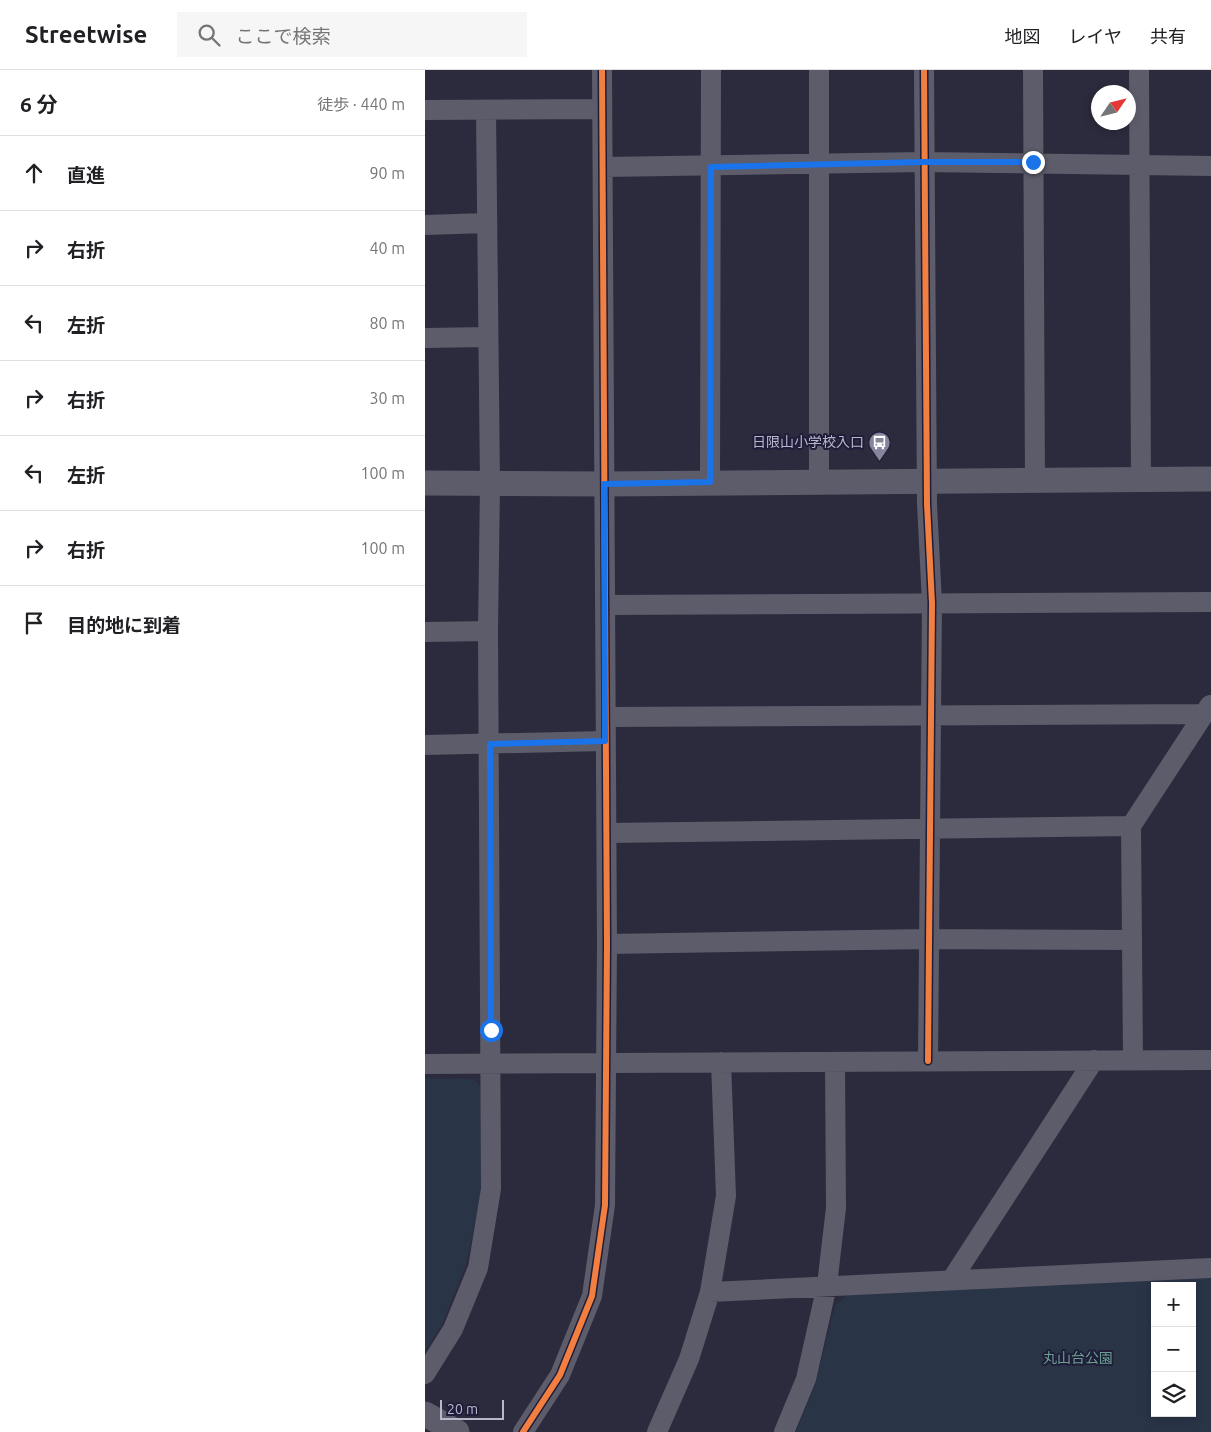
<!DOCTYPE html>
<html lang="ja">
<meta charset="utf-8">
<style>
body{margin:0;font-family:Ubuntu,"Noto Sans JP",sans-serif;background:#f6f6f6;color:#202124}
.controls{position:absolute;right:15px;bottom:15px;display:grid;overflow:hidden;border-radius:0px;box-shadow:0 2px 8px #0003}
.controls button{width:45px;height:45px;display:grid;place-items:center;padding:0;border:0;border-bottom:1px solid #e0e0e0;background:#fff;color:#202124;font:25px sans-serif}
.compass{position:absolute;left:666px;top:15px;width:45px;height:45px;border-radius:50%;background:#fff;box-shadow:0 2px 8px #0003;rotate:55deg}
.scale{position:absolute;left:15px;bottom:12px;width:64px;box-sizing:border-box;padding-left:5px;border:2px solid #b8b6cd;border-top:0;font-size:14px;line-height:18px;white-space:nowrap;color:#b8b6cd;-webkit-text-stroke:4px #1f1d39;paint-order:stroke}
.stop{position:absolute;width:15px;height:15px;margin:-11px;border:4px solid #1a73e8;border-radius:50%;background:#fff}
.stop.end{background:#1a73e8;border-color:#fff;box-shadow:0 1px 5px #0008}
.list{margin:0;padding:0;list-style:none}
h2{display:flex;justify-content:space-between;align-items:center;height:65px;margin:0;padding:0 20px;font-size:21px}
h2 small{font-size:16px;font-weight:400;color:#757577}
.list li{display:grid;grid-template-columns:32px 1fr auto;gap:15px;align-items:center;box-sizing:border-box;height:75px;padding:0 20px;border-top:1px solid #e0e0e0}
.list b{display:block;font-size:19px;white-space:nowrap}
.list em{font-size:16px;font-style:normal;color:#757577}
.icon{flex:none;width:28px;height:28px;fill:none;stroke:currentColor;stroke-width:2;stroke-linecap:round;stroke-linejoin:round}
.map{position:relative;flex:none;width:786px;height:1362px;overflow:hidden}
header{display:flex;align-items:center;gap:30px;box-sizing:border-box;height:70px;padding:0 25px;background:#fff;border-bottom:1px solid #e0e0e0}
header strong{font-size:24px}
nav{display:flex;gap:28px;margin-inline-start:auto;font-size:18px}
.search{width:350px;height:45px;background:#f6f6f6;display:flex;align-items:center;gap:12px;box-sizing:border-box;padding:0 18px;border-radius:0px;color:#757577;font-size:19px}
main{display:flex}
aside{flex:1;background:#fff}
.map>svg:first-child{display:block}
</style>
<header>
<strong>Streetwise</strong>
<div class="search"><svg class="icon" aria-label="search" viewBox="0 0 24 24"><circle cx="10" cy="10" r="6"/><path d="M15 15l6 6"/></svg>ここで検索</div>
<nav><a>地図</a><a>レイヤ</a><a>共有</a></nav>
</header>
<main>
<aside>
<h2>6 分<small>徒歩 · 440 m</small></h2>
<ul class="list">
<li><svg class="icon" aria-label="ahead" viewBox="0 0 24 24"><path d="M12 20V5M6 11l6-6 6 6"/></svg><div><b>直進</b></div><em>90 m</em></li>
<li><svg class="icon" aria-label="right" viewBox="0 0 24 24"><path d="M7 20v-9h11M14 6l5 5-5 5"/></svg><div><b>右折</b></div><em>40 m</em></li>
<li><svg class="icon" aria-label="left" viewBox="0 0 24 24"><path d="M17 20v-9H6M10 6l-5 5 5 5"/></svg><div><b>左折</b></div><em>80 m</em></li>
<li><svg class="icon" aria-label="right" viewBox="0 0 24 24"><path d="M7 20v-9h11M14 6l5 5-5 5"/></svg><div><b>右折</b></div><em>30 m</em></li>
<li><svg class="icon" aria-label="left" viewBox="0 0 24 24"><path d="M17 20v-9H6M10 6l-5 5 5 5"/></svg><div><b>左折</b></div><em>100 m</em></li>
<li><svg class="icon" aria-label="right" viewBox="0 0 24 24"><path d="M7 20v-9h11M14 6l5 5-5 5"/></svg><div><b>右折</b></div><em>100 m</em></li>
<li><svg class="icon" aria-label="arrive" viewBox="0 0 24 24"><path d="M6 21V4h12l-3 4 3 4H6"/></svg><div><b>目的地に到着</b></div></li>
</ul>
</aside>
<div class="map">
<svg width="786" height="1362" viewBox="0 0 786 1362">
<rect width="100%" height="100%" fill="#2c2b3d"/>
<!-- green -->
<path fill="#2a3447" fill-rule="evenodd" d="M0,1008L49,1009L57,1018V1119L41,1195L17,1255L0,1281Z
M786,1208V1362H371L390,1315L410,1236L422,1225ZM730,1216H767V1343H730Z"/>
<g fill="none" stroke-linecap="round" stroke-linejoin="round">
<!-- minor -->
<path stroke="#5d5c6a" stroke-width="20" d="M394,0V411
M499,0L502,434L507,533L503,991
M608,0L610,411
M714,0L716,410
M0,40L177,39
M179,97L499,92L786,96
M0,155L61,153
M0,268L62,267
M285,412L286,0
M180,535L786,532
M0,562L63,561
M181,647L780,644
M0,675L180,671
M182,763L706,756
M182,874L504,869L706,870
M708,990L706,756L785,635
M0,994L786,990
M527,1209L669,990
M285,1222L786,1198
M0,1304L28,1259L53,1198L66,1119L63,561L65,414L61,41
M98,1362L135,1305L167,1226L180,1135L182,874L177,0
M232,1362L264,1289L285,1222L301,1126L296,992
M359,1362L381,1309L402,1215L411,1138L410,992"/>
<!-- tertiary -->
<path stroke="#5d5c6a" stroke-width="25" d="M0,413L179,414L786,409
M0,1344L32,1362"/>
<defs>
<path id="cycleway" d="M499,0L502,434L507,533L503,991
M98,1362L135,1305L167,1226L180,1135L182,874L177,0"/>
</defs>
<!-- cycleway casing -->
<use href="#cycleway" stroke="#1f1d39" stroke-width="9"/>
<!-- cycleway -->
<use href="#cycleway" stroke="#f27e40" stroke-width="6"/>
</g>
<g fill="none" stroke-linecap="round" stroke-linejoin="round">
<!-- route -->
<path stroke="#1a73e8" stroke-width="6" d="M66,960L65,674L180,671L179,414L285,412L286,97L499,92H608"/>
</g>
<!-- icons -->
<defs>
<symbol id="bus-pin" viewBox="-11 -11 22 30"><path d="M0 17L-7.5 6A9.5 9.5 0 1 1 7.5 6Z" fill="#87859b" stroke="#1f1d39"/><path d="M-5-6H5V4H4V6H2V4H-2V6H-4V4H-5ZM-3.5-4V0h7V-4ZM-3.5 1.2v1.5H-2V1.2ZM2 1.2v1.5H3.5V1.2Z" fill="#fff"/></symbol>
</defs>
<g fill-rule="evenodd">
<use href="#bus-pin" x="442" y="360" width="25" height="34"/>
</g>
<g text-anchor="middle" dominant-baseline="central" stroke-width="4" stroke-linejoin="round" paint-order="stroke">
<!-- poi labels -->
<g font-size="14" fill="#b8b6cd" stroke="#1f1d39" text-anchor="end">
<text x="439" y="372">日限山小学校入口</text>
</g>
<!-- park labels -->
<g font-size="14" fill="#6ba091" stroke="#1f1d39">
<text x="653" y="1288">丸山台公園</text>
</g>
</g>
</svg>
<div class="controls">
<button>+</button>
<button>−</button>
<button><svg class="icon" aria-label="layers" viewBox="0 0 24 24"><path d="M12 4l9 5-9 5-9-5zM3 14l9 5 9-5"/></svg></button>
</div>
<svg class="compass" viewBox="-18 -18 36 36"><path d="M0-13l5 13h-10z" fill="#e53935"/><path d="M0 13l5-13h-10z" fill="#757577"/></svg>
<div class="scale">20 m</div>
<div class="stop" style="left:66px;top:960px"></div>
<div class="stop end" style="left:608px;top:92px"></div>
</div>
</main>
